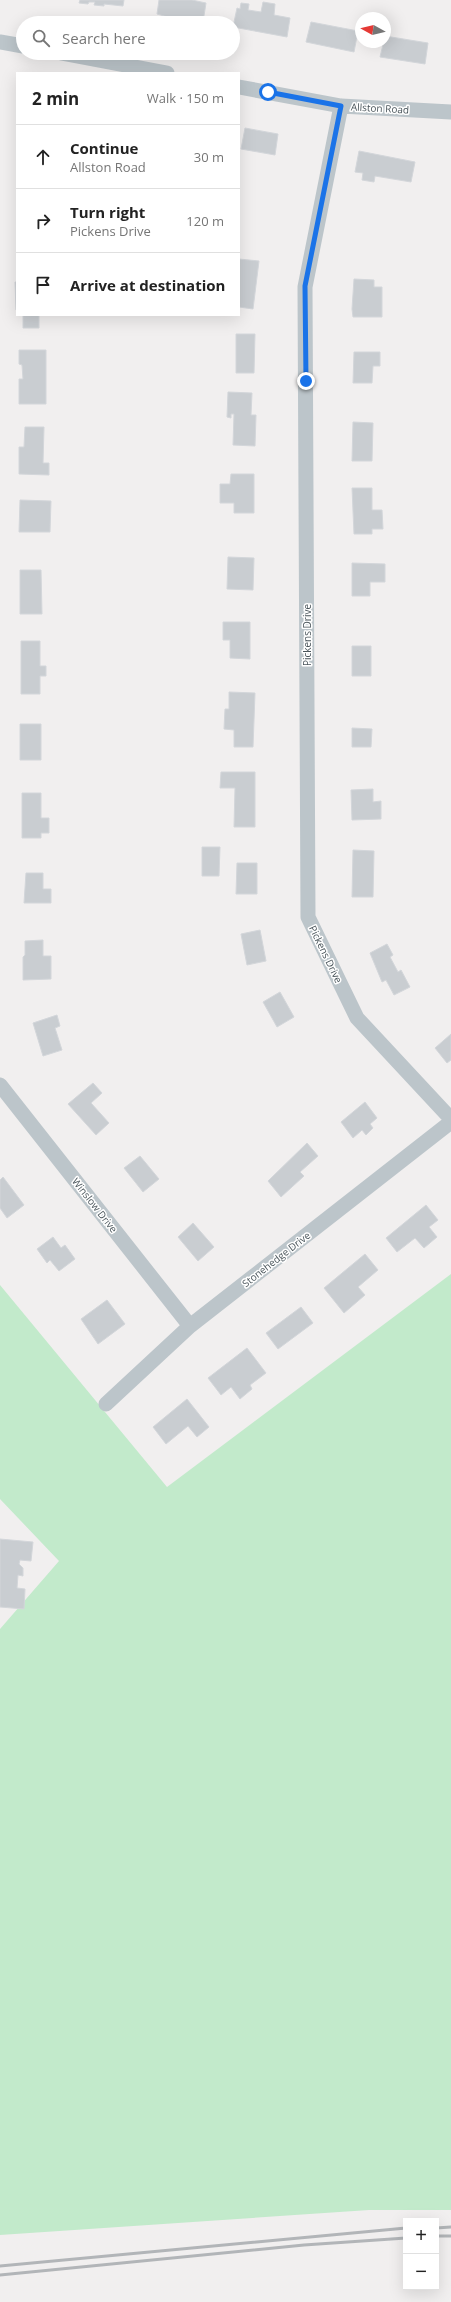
<!DOCTYPE html>
<meta charset="utf-8">
<style>
body{margin:0;font-family:"Open Sans",sans-serif;background:#f6f6f6;color:#222}
.controls{position:absolute;right:12px;bottom:12px;display:grid;overflow:hidden;border-radius:0px;box-shadow:0 4px 16px #0002}
.controls button{width:36px;height:36px;display:grid;place-items:center;padding:0;border:0;border-bottom:1px solid #e0e0e0;background:#fff;color:#222;font:20px sans-serif}
.compass{position:absolute;left:355px;top:12px;width:36px;height:36px;border-radius:50%;background:#fff;box-shadow:0 4px 16px #0002;rotate:278deg}
.stop{position:absolute;width:12px;height:12px;margin:-9px;border:3px solid #1a73e8;border-radius:50%;background:#fff}
.stop.end{background:#1a73e8;border-color:#fff;box-shadow:0 1px 4px #0008}
.list{margin:0;padding:0;list-style:none}
h2{display:flex;justify-content:space-between;align-items:center;height:52px;margin:0;padding:0 16px;font-size:17px}
h2 small{font-size:13px;font-weight:400;color:#767676}
.list li{display:grid;grid-template-columns:26px 1fr auto;gap:12px;align-items:center;box-sizing:border-box;height:64px;padding:0 16px;border-top:1px solid #e0e0e0}
.list b{display:block;font-size:15px;white-space:nowrap}
.list p{margin:0;font-size:13px;white-space:nowrap;color:#767676}
.list em{font-size:13px;font-style:normal;color:#767676}
.icon{flex:none;width:22px;height:22px;fill:none;stroke:currentColor;stroke-width:2;stroke-linecap:round;stroke-linejoin:round}
.map{position:relative;flex:none;width:451px;height:2302px;overflow:hidden}
.search{position:absolute;background:#fff;box-shadow:0 4px 16px #0002;left:16px;top:16px;width:224px;height:44px;display:flex;align-items:center;gap:10px;box-sizing:border-box;padding:0 14px;border-radius:22px;color:#767676;font-size:15px}
.panel{position:absolute;background:#fff;box-shadow:0 4px 16px #0002;left:16px;top:72px;width:224px;height:244px;border-radius:0px}
.map>svg:first-child{display:block}
</style>
<div class="map">
<svg width="451" height="2302" viewBox="0 0 451 2302">
<rect width="100%" height="100%" fill="#f1efef"/>
<!-- green -->
<path fill="#c2eacb" d="M451,1274V2210H369L0,2235V1629L59,1561L0,1499V1285L167,1487Z"/>
<!-- building -->
<path fill="#c9cdd1" stroke="#d3d6da" d="M80,0H124L123,6L104,4V6L94,5L95,2H89L88,4L79,3Z
M159,0H192L206,3L203,22L182,18V21L157,14Z
M263,2L275,4L274,15L290,18L287,37L233,27L237,8L240,9L241,3L249,4L248,10L261,12Z
M311,22L358,31L354,52L306,42Z
M385,36L428,43L425,64L380,57Z
M245,128L278,134L275,155L241,149Z
M359,151L415,162L411,182L375,176L374,182L362,180L363,173L355,172Z
M239,259L259,261L253,309L239,307Z
M354,279L374,280V287H382V317H353L352,309Z
M15,282H17V310H16Z
M23,315H39V328H23Z
M236,334H255L254,373H236Z
M19,350H46V404H19V379H23L22,365L19,364Z
M354,352H380V366H373L372,383H353Z
M228,392L252,393L251,415H256L255,446L233,445L234,414H231V418L227,417Z
M353,422L373,423L372,461H352Z
M25,427H44L43,463H49V475L19,474V447H24Z
M231,474H254V513H234V503H220V484H230Z
M352,488H372V510H382L383,529H372V534H354Z
M20,500L51,501L50,532H19Z
M228,557L254,558L253,590L227,589Z
M352,563L385,564V582H370V596H352Z
M20,570H41L42,614H20Z
M223,622H250V659L230,658V640H223Z
M21,641H40V666H46V676H40V694H21Z
M352,646H371V676H352Z
M229,692L255,693L253,747H234V730L224,729L225,709H229Z
M20,724H41V760H20Z
M352,728L372,729L371,747H352Z
M221,772H255V827H234L235,788H220Z
M373,789V802L381,801V819L352,820L351,790Z
M22,793H41V818H49V833H41V838H22Z
M202,847H220L219,876H202Z
M353,850L374,851L373,897H352Z
M237,863H257V894H236Z
M26,873H43V889H51V903H24Z
M260,930L266,961L247,965L241,934Z
M43,940V956H51V979L23,980V957L25,955V941Z
M387,944L393,955L390,957L398,972L401,970L410,987L394,995L386,980L382,982L370,953Z
M280,992L294,1017L277,1027L263,1002Z
M57,1015L60,1026L55,1028L62,1050L43,1056L33,1023Z
M451,1034V1060L447,1063L435,1048Z
M93,1083L102,1093L91,1103L109,1123L96,1135L68,1104Z
M365,1102L377,1118L370,1124L373,1128L366,1135L362,1130L353,1138L341,1122Z
M307,1143L318,1156L300,1172L304,1176L281,1197L268,1181Z
M140,1156L159,1179L143,1192L124,1168Z
M3,1177L24,1205L7,1218L0,1208V1180Z
M426,1205L438,1220L429,1227L437,1237L424,1248L415,1238L397,1252L386,1238Z
M193,1223L214,1247L198,1261L178,1237Z
M53,1237L61,1248L65,1245L75,1259L59,1271L50,1260L47,1263L37,1249Z
M365,1254L378,1270L358,1287L365,1295L344,1313L324,1288Z
M107,1300L125,1324L98,1344L81,1319Z
M301,1307L313,1323L278,1349L266,1333Z
M247,1348L266,1373L250,1385L252,1389L240,1399L231,1387L221,1395L208,1378Z
M187,1399L209,1427L197,1437L188,1426L166,1444L153,1427Z
M0,1539L33,1542L31,1561L20,1560L19,1564L23,1568V1576L18,1575L17,1588L25,1589L24,1609L0,1607Z"/>
<g fill="none" stroke-linecap="round" stroke-linejoin="round">
<!-- street -->
<path stroke="#bcc5ca" stroke-width="15" d="M0,42L23,46
M61,53L167,73
M239,87L341,106L451,112
M341,106L305,287L308,917L357,1018L451,1119
M0,1085L190,1326
M106,1404L190,1326L451,1122"/>
<!-- rail -->
<path stroke="#b2b5b8" stroke-width="3" d="M436,2228L451,2227
M436,2236H451
M0,2266L406,2228
M0,2275L304,2245L406,2238"/>
</g>
<g fill="none" stroke-linecap="round" stroke-linejoin="round">
<!-- route -->
<path stroke="#1a73e8" stroke-width="5" d="M268,92L341,106L305,286L306,381"/>
</g>
<g text-anchor="middle" dominant-baseline="central" stroke-width="3" stroke-linejoin="round" paint-order="stroke">
<!-- street labels -->
<g font-size="10" fill="#49545a" stroke="#fff">
<text transform="translate(380 108) rotate(3)">Allston Road</text>
<text transform="translate(307 635) rotate(-90)">Pickens Drive</text>
<text transform="translate(326 954) rotate(64)">Pickens Drive</text>
<text transform="translate(95 1205) rotate(52)">Winslow Drive</text>
<text transform="translate(276 1259) rotate(-38)">Stonehedge Drive</text>
</g>
</g>
</svg>
<div class="controls">
<button>+</button>
<button>−</button>
</div>
<svg class="compass" viewBox="-18 -18 36 36"><path d="M0-13l5 13h-10z" fill="#e53935"/><path d="M0 13l5-13h-10z" fill="#767676"/></svg>
<div class="stop" style="left:268px;top:92px"></div>
<div class="stop end" style="left:306px;top:381px"></div>
<div class="search"><svg class="icon" aria-label="search" viewBox="0 0 24 24"><circle cx="10" cy="10" r="6"/><path d="M15 15l6 6"/></svg>Search here</div>
<section class="panel">
<h2>2 min<small>Walk · 150 m</small></h2>
<ul class="list">
<li><svg class="icon" aria-label="ahead" viewBox="0 0 24 24"><path d="M12 20V5M6 11l6-6 6 6"/></svg><div><b>Continue</b><p>Allston Road</p></div><em>30 m</em></li>
<li><svg class="icon" aria-label="right" viewBox="0 0 24 24"><path d="M7 20v-9h11M14 6l5 5-5 5"/></svg><div><b>Turn right</b><p>Pickens Drive</p></div><em>120 m</em></li>
<li><svg class="icon" aria-label="arrive" viewBox="0 0 24 24"><path d="M6 21V4h12l-3 4 3 4H6"/></svg><div><b>Arrive at destination</b></div></li>
</ul>
</section>
</div>
